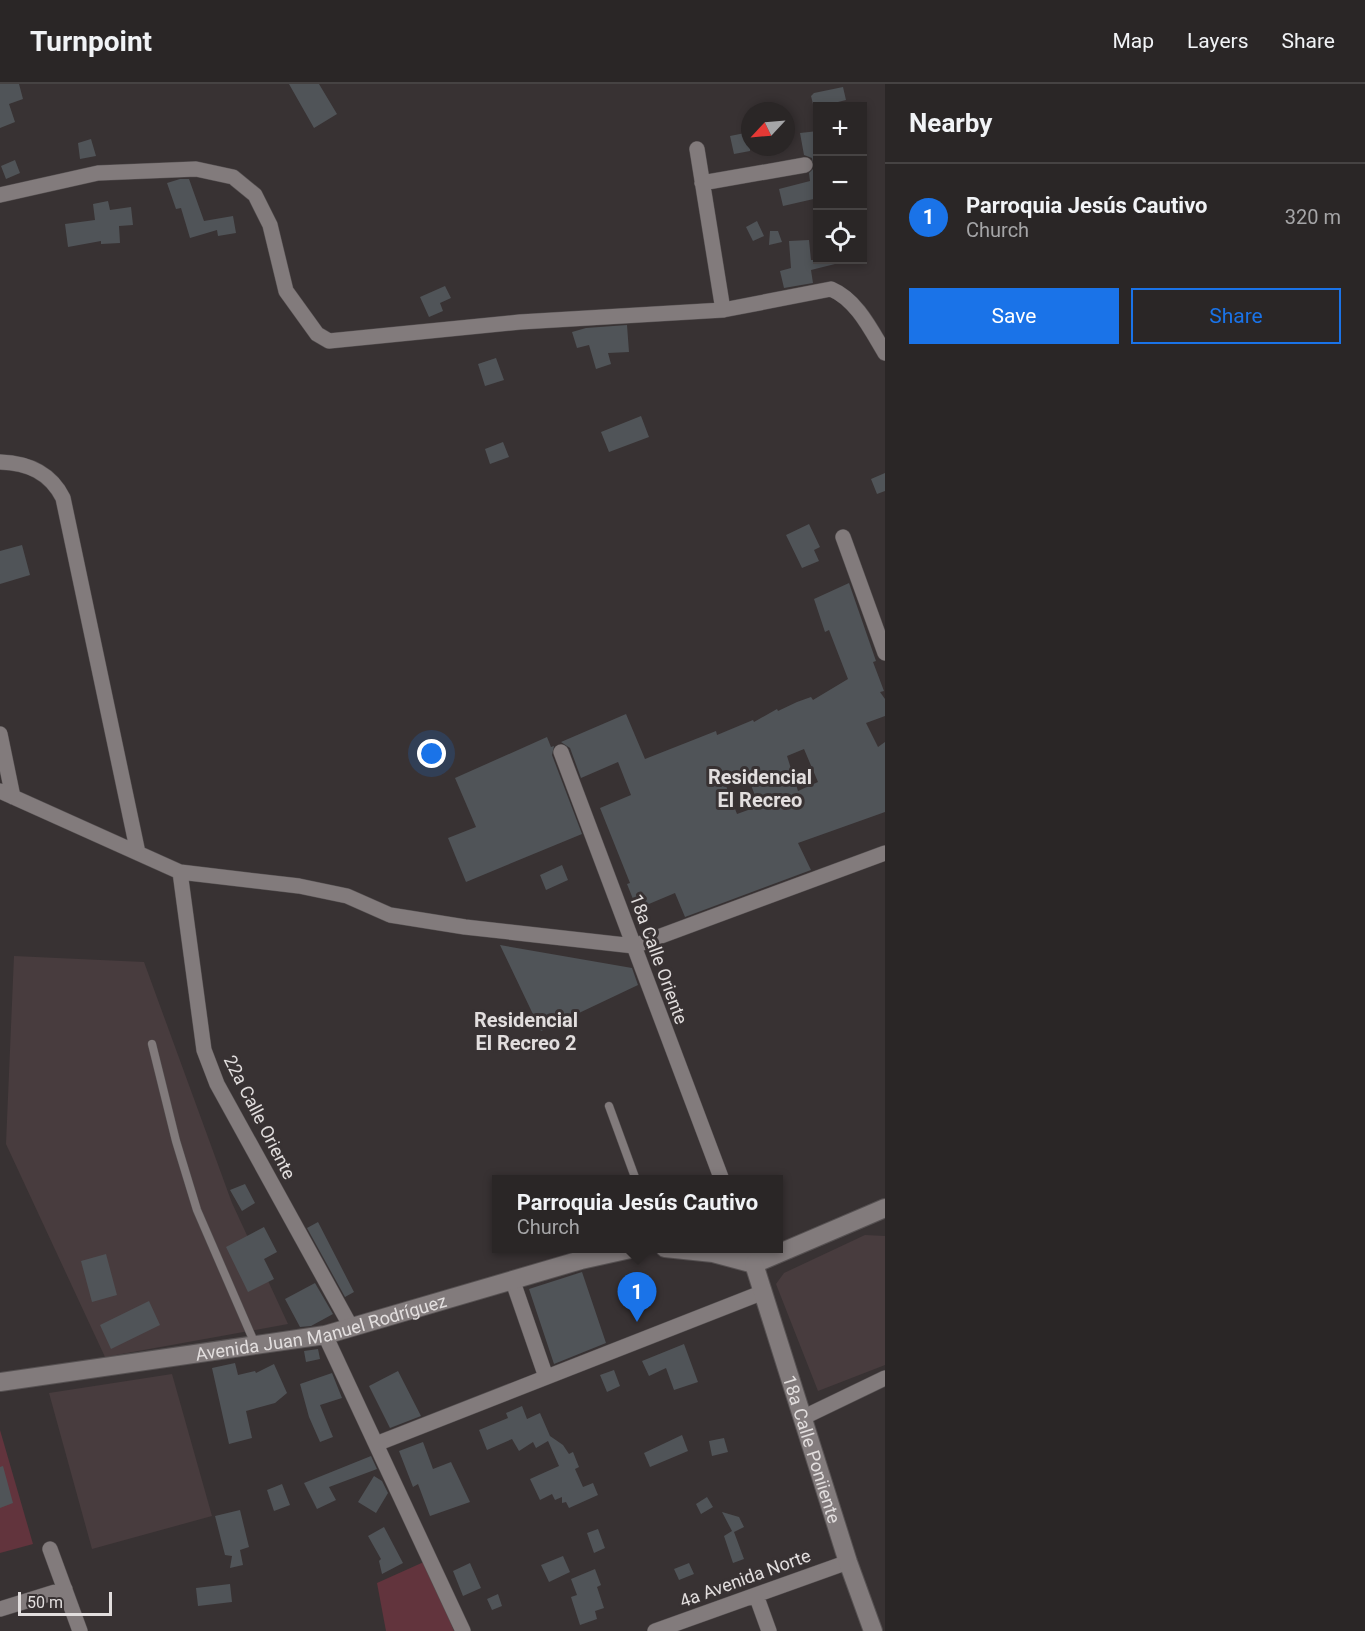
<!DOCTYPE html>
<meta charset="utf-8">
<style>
body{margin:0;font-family:Roboto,sans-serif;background:#322e2e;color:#f1f3f6}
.controls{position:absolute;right:18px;top:18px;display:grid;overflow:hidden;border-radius:0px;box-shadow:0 3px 9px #0003}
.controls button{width:54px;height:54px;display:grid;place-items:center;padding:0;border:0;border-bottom:2px solid #464343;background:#2a2626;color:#f1f3f6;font:30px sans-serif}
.compass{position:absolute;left:741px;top:18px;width:54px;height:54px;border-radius:50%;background:#2a2626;box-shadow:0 3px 9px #0003;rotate:244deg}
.scale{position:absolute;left:18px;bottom:15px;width:94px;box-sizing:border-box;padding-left:6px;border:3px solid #e2dede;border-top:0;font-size:16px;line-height:21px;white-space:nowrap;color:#e2dede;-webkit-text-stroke:4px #383233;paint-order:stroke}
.you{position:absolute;left:432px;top:670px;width:21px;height:21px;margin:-15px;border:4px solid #fff;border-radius:50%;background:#1a73e8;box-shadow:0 0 0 9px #1a73e833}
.badge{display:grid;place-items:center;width:39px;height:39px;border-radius:50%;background:#1a73e8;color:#fff;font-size:20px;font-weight:700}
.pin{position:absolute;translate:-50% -50px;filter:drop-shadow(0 2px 3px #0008)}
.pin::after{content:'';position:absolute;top:32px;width:21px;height:18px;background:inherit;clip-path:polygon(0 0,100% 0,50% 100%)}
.popup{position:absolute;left:492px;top:1091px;width:291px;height:78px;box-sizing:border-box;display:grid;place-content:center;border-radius:0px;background:#2a2626;filter:drop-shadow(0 2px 4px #0005);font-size:20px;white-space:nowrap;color:#a5a5a7}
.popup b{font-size:22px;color:#f1f3f6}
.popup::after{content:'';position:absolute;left:50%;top:100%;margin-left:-12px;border:12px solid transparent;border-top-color:#2a2626}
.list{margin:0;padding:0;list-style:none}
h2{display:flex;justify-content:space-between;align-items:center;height:78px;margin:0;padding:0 24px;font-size:26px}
h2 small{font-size:20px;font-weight:400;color:#a5a5a7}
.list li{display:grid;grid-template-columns:39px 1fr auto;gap:18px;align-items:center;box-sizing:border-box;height:108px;padding:0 24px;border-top:2px solid #464343}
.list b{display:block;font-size:22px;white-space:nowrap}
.list p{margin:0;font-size:20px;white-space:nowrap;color:#a5a5a7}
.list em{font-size:20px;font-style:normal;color:#a5a5a7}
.actions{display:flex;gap:12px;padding:18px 24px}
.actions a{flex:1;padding:14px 0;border:2px solid #1a73e8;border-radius:0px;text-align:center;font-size:21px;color:#1a73e8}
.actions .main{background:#1a73e8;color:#fff}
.icon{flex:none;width:33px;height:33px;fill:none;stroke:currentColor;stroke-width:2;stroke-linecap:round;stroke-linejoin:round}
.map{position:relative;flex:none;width:885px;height:1547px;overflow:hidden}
header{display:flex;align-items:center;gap:36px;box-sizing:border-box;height:84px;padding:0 30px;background:#2a2626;border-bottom:2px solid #464343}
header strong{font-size:28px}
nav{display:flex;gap:33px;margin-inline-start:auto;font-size:21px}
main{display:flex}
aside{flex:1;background:#2a2626}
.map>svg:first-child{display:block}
</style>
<header>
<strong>Turnpoint</strong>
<nav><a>Map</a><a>Layers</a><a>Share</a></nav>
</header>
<main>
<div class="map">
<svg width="885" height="1547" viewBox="0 0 885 1547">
<rect width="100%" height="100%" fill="#383233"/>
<!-- built -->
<path fill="#483c3e" d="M14,872L144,878L232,1119L288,1240L105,1273L6,1060Z
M865,1151L885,1152V1281L818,1307L776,1200L784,1189Z
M172,1290L212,1432L92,1465L49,1309Z"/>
<!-- green -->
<path fill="#62343d" d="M0,1346L33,1460L0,1469Z
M426,1477L454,1547H386L377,1499Z"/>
<!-- building -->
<path fill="#505458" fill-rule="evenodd" d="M0,0H19L23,15L9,20L15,38L0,44Z
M289,0H319L337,30L314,44Z
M843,3L846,16L814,24L811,12L814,9Z
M818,47V114L783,122L779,105L810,97L809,89L814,84L812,74L804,71L800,49Z
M750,48V67L734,70L730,52Z
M91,55L96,72L80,75L78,59Z
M15,76L20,89L6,95L1,82Z
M180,95H189L204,137L233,132L236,149L218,152L217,146L190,154L181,124L176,125L167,99Z
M108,117L110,126L131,123L133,141L119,142L120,159L101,160V157L68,163L65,140L95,136L93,120Z
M757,137L764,152L753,157L746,143Z
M770,147H778L782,158L769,161Z
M809,156L811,176H839V179L811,186L813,199L784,204L780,187L791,184L789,157Z
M445,202L451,214L440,219L443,227L429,233L420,213Z
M627,241L629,268L608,269L611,280L596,285L589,261L577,264L572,248L586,244Z
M496,274L504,296L485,302L478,280Z
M641,332L649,353L609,368L601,348Z
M503,358L509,373L490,380L485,365Z
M885,389V407L877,410L871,395Z
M809,440L820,463L814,466L819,477L802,484L786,451Z
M22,461L30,491L0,500V467Z
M849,499L876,577L873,578L884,607L880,608L885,615V632L866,639L878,663L885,658V728L798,759L811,786L685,833L675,809L637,825L627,800L630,799L600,724L631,711L618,678L581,694L570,664L561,658L626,630L645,675L716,647L717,651L753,636L754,638L777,625L778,627L797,618L811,613L813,616L848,595L829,546L825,548L814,515ZM804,665L818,698L798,707L787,672ZM746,688L759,722L737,730L724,697Z
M547,653L551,663L554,662L552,671L582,750L466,798L448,754L476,743L455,694Z
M562,781L568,796L546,806L540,791Z
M500,861L632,884L638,901L541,947Z
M245,1100L255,1119L242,1127L230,1106Z
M318,1138L354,1208L345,1213L307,1144Z
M264,1143L277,1168L264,1175L274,1195L248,1208L226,1163Z
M106,1170L117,1211L92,1218L81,1177Z
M582,1188L606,1259L554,1280L529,1205Z
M315,1199L333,1230L311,1242L300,1243L285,1215Z
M149,1217L160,1241L111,1265L100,1241Z
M684,1260L698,1298L674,1306L666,1284L649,1292L642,1277Z
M318,1265L320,1275L306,1278L304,1267Z
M235,1279L238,1291L255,1287L256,1289L274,1280L287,1309L275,1319L246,1327L252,1354L229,1360L212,1284Z
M614,1286L620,1302L607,1308L600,1291Z
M398,1287L421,1332L390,1344L369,1302Z
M332,1289L342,1314L320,1321L333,1353L320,1358L309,1333L300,1300Z
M522,1322L527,1335L540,1329L550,1352L563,1361L569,1370L573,1368L579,1383L575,1385L583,1403L593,1399L598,1411L569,1424L566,1418L562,1419V1413L555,1416L552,1410L540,1416L530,1395L559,1382L548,1357L536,1364L533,1358L519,1367L512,1355L487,1366L479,1346L508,1334L506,1329Z
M682,1351L688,1367L650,1383L644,1369Z
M724,1354L728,1368L712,1372L709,1357Z
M423,1358L433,1385L451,1378L470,1418L430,1432L418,1400L413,1403L399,1367Z
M371,1372L377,1385L329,1403L336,1416L317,1425L304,1399Z
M3,1382L13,1419L0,1424V1383Z
M374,1392L382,1397L388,1409L376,1429L358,1418Z
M282,1400L290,1421L274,1427L267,1406Z
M707,1413L713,1423L701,1430L696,1420Z
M240,1426L249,1463L240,1466L243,1481L230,1484L232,1472L225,1471L215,1432Z
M722,1428L739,1433L744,1443L734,1448L744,1475L733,1479L724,1452L732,1447Z
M384,1443L403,1479L382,1490L379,1477L381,1475L368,1452Z
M598,1445L605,1464L594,1469L587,1449Z
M563,1472L570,1488L549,1498L541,1481Z
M470,1479L481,1504L463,1512L453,1487Z
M689,1479L694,1490L679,1496L674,1485Z
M595,1485L601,1501L597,1503L604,1524L595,1527L597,1535L580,1541L571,1513L577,1511L571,1495Z
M230,1500L232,1518L198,1522L196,1504Z
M498,1510L502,1522L492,1526L487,1515Z"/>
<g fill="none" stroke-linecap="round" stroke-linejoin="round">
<defs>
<path id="lane" d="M152,960L176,1057L197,1126L255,1260
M609,1022L636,1096"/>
<path id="street" d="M697,65L723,226
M702,99L805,81
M0,111L98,89L196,85L233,93L255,111L270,141L286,207L317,250L329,257L520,238L723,226L831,205C857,216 871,246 885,269
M0,378C28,379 50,388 63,414L138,769
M843,453L885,569
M0,650L13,713
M561,668L722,1096
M0,707L180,788L299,802L347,812L390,831L465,843L634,862L885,769
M180,788L204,966L217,1000L351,1243
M748,1164L754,1180
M512,1195L546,1293
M325,1251L463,1547
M802,1334L885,1294
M376,1360L761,1209
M50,1465L80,1547
M756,1511L769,1547
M0,1525L65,1505
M655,1547L848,1478"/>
<g id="secondary">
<path d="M665,1164L713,1169L754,1180L885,1124"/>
<path id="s1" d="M754,1180L848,1478L873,1547"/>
<path id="s2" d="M0,1298L325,1251L581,1176L635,1164"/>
</g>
</defs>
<!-- lane casing -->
<use href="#lane" stroke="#565152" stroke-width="9"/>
<!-- street casing -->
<use href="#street" stroke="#565152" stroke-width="16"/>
<!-- secondary casing -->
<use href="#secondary" stroke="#565152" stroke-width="20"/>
<!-- lane -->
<use href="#lane" stroke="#827b7c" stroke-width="8"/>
<!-- street -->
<use href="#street" stroke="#827b7c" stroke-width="15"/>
<!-- secondary -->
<use href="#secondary" stroke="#827b7c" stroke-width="18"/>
</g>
<g text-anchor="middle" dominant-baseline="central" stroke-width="6" stroke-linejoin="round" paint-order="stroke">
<!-- street labels -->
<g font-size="18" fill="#e2dede" stroke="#383233">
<text transform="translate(659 875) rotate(70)">18a Calle Oriente</text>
<text transform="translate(260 1033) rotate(63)">22a Calle Oriente</text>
<text stroke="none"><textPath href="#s2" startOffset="326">Avenida Juan Manuel Rodríguez</textPath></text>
<text stroke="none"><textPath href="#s1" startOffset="194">18a Calle Poniiente</textPath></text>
<text transform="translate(745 1494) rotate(-20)">4a Avenida Norte</text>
</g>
<!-- neighbourhood labels -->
<g font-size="20" font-weight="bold" fill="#e2dede" stroke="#383233">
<text x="760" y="693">Residencial<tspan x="760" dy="23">El Recreo</tspan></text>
<text x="526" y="936">Residencial<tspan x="526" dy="23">El Recreo 2</tspan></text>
</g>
</g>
</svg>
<div class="controls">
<button>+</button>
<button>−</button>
<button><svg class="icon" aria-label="locate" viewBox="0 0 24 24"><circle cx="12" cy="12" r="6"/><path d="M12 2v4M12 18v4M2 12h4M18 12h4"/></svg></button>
</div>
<svg class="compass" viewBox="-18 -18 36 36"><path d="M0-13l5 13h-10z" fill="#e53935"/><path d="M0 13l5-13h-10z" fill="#a5a5a7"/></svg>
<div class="scale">50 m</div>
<div class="you"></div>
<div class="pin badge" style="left:637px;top:1238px">1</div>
<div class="popup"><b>Parroquia Jesús Cautivo</b>Church</div>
</div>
<aside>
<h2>Nearby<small></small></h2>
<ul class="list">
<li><span class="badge">1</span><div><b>Parroquia Jesús Cautivo</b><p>Church</p></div><em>320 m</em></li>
</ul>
<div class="actions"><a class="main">Save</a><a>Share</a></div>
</aside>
</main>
